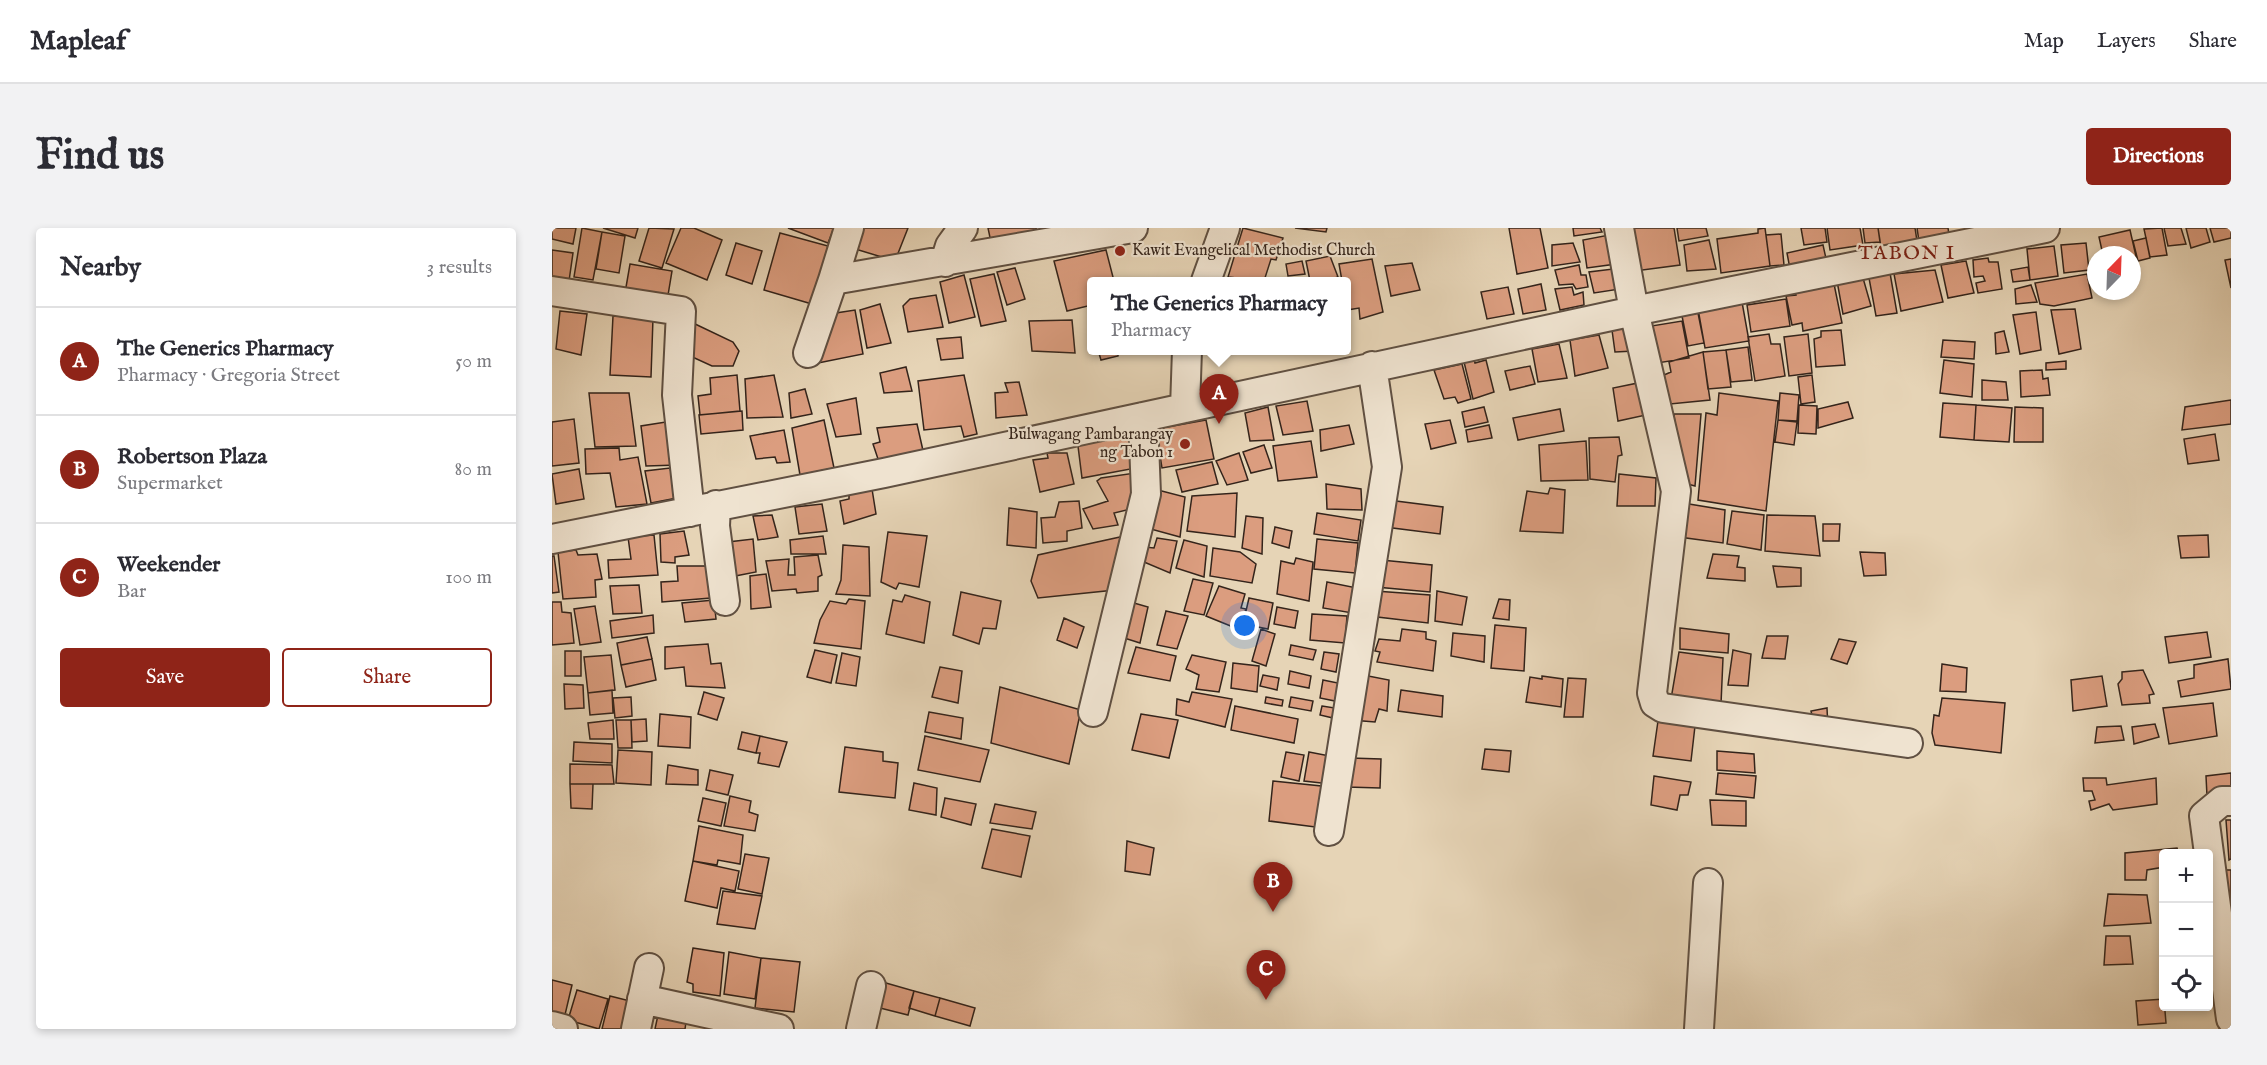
<!DOCTYPE html>
<meta charset="utf-8">
<style>
body{margin:0;font-family:"IM FELL English",serif;background:#f2f2f3;color:#2b2b33}
.controls{position:absolute;right:18px;bottom:18px;display:grid;overflow:hidden;border-radius:6px;box-shadow:0 3px 9px #0003}
.controls button{width:54px;height:54px;display:grid;place-items:center;padding:0;border:0;border-bottom:2px solid #e1e1e2;background:#fff;color:#2b2b33;font:30px sans-serif}
.compass{position:absolute;left:1535px;top:18px;width:54px;height:54px;border-radius:50%;background:#fff;box-shadow:0 3px 9px #0003;rotate:23deg}
.you{position:absolute;left:693px;top:398px;width:21px;height:21px;margin:-15px;border:4px solid #fff;border-radius:50%;background:#1a73e8;box-shadow:0 0 0 9px #1a73e833}
.badge{display:grid;place-items:center;width:39px;height:39px;border-radius:50%;background:#8f2418;color:#fff;font-size:20px;font-weight:700}
.pin{position:absolute;translate:-50% -50px;filter:drop-shadow(0 2px 3px #0008)}
.pin::after{content:'';position:absolute;top:32px;width:21px;height:18px;background:inherit;clip-path:polygon(0 0,100% 0,50% 100%)}
.popup{position:absolute;left:535px;top:49px;width:264px;height:78px;box-sizing:border-box;display:grid;place-content:center;border-radius:6px;background:#fff;filter:drop-shadow(0 2px 4px #0005);font-size:20px;white-space:nowrap;color:#7c7c81}
.popup b{font-size:22px;color:#2b2b33}
.popup::after{content:'';position:absolute;left:50%;top:100%;margin-left:-12px;border:12px solid transparent;border-top-color:#fff}
.list{margin:0;padding:0;list-style:none}
h2{display:flex;justify-content:space-between;align-items:center;height:78px;margin:0;padding:0 24px;font-size:26px}
h2 small{font-size:20px;font-weight:400;color:#7c7c81}
.list li{display:grid;grid-template-columns:39px 1fr auto;gap:18px;align-items:center;box-sizing:border-box;height:108px;padding:0 24px;border-top:2px solid #e1e1e2}
.list b{display:block;font-size:22px;white-space:nowrap}
.list p{margin:0;font-size:20px;white-space:nowrap;color:#7c7c81}
.list em{font-size:20px;font-style:normal;color:#7c7c81}
.actions{display:flex;gap:12px;padding:18px 24px}
.actions a{flex:1;padding:14px 0;border:2px solid #8f2418;border-radius:6px;text-align:center;font-size:21px;color:#8f2418}
.actions .main{background:#8f2418;color:#fff}
.icon{flex:none;width:33px;height:33px;fill:none;stroke:currentColor;stroke-width:2;stroke-linecap:round;stroke-linejoin:round}
.map{position:relative;flex:none;width:1679px;height:801px;overflow:hidden;border-radius:6px}
header{display:flex;align-items:center;gap:36px;box-sizing:border-box;height:84px;padding:0 30px;background:#fff;border-bottom:2px solid #e1e1e2}
header strong{font-size:28px}
nav{display:flex;gap:33px;margin-inline-start:auto;font-size:21px}
.intro{display:flex;align-items:center;justify-content:space-between;box-sizing:border-box;height:144px;padding:0 36px}
h1{margin:0;font-size:42px}
.button{padding:15px 27px;border-radius:6px;background:#8f2418;color:#fff;font-size:21px;font-weight:700}
main{display:flex;gap:36px;padding:0 36px}
aside{flex:1;background:#fff;border-radius:6px;box-shadow:0 3px 9px #0003}
.map>svg:first-child{display:block}
</style>
<header>
<strong>Mapleaf</strong>
<nav><a>Map</a><a>Layers</a><a>Share</a></nav>
</header>
<div class="intro"><h1>Find us</h1><a class="button">Directions</a></div>
<main>
<aside>
<h2>Nearby<small>3 results</small></h2>
<ul class="list">
<li><span class="badge">A</span><div><b>The Generics Pharmacy</b><p>Pharmacy · Gregoria Street</p></div><em>50 m</em></li>
<li><span class="badge">B</span><div><b>Robertson Plaza</b><p>Supermarket</p></div><em>80 m</em></li>
<li><span class="badge">C</span><div><b>Weekender</b><p>Bar</p></div><em>100 m</em></li>
</ul>
<div class="actions"><a class="main">Save</a><a>Share</a></div>
</aside>
<div class="map">
<svg width="1679" height="801" viewBox="0 0 1679 801">
<rect width="100%" height="100%" fill="#e6d4b6"/>
<filter id="stains"><feTurbulence type="fractalNoise" baseFrequency=".00333" numOctaves="4"/><feColorMatrix values="0 0 0 0 .2 0 0 0 0 .09 0 0 0 0 .02 0 0 0 .5 -.17"/></filter>
<radialGradient id="worn" r=".72"><stop offset=".6" stop-color="#630" stop-opacity="0"/><stop offset="1" stop-color="#630" stop-opacity=".3"/></radialGradient>
<!-- building -->
<path fill="#db9d7f" stroke="#34241b" stroke-width="1.5" d="M0,0H24L21,16L0,11Z
M30,0L50,4L41,52L22,49Z
M51,0H86L83,10Z
M97,0L122,1L110,40L87,33Z
M129,0H142L170,12L155,52L114,35Z
M236,0H282L276,15Z
M309,0H356L343,33L300,20Z
M436,0H484L487,11L440,19Z
M691,0L731,10L724,32L719,31L712,53L676,49Z
M743,0H775L774,4Z
M957,0H988L996,40L965,46Z
M1021,0H1048L1050,4L1022,8Z
M1076,0H1122L1128,37L1083,43Z
M1125,0H1154L1156,8L1127,13Z
M1213,0L1218,38L1169,45L1165,11L1206,5V1Z
M1249,0H1273L1275,14L1252,17Z
M1275,0H1308L1311,17L1278,22Z
M1311,0H1326L1328,14L1313,15Z
M1326,0H1363L1365,13L1329,19Z
M1365,0H1396L1397,7L1367,13Z
M1610,0L1615,27L1598,29L1592,1Z
M1612,0H1629L1634,16L1616,18Z
M1634,0H1654L1658,14L1639,20Z
M1658,0H1679V10L1662,14Z
M1578,2L1586,37L1580,39V27H1551L1547,9Z
M50,4L73,8L67,45L44,41Z
M228,5L276,18L260,76L212,62Z
M1229,6L1232,37L1218,38L1214,7Z
M1057,7L1064,36L1035,40L1031,12Z
M1594,10L1598,30L1586,33L1581,13Z
M1157,12L1164,41L1135,43L1132,17Z
M184,15L210,23L200,56L174,47Z
M1021,15L1028,34L1000,38V17Z
M1534,15L1537,42L1512,45L1509,17Z
M1271,17L1275,35L1238,41L1235,25Z
M1502,18L1506,48L1478,52L1475,21Z
M0,22L21,25L16,60L0,58Z
M554,22L562,53H540V77L515,83L502,33Z
M778,28L786,49L773,53H758L754,33Z
M1436,30L1437,34H1446L1450,61L1426,65L1424,55L1433,53L1431,48L1422,49L1421,32Z
M820,31L831,84L808,91L807,80L795,82V53H790L787,36Z
M1679,31V60L1673,32Z
M750,33L753,46L736,48L734,36Z
M1414,33L1422,65L1396,70L1389,37Z
M860,35L868,62L839,68L833,38Z
M78,36L120,43L115,73L73,65Z
M1027,37L1029,47H1034L1036,59L1024,61L1021,56L1007,57L1003,42Z
M1476,39L1478,52L1461,54L1459,42Z
M463,40L473,71L455,77L445,44Z
M1061,41L1068,61L1042,65L1037,44Z
M1383,42L1391,74L1349,83L1342,46Z
M1338,45L1345,85L1324,88L1317,50Z
M442,46L454,93L429,98L418,51Z
M1535,46L1540,70L1502,78L1488,76L1483,55Z
M412,47L423,89L397,95L388,54Z
M1311,50L1319,78L1291,86L1285,53Z
M1281,51L1290,95L1251,103L1250,95L1240,97L1234,68L1244,67L1242,58Z
M989,56L994,82L971,86L966,61Z
M1479,57L1485,74L1464,76L1463,61Z
M956,59L962,86L935,91L929,64Z
M1020,59L1022,67L1031,64L1032,77L1008,82L1003,61Z
M384,67L391,99L356,104L351,78L358,71Z
M1234,71L1238,98L1199,104L1195,77Z
M1190,74L1197,113L1153,120L1146,81Z
M328,76L339,115L315,120L308,82Z
M1523,81L1529,121L1507,126L1499,82Z
M303,82L311,126L266,135L284,85Z
M8,83L35,86L29,127L4,121Z
M1484,84L1489,122L1468,126L1461,87Z
M1146,85L1152,115L1136,118L1130,88Z
M61,88L101,90L99,149L58,147Z
M520,92L523,125L480,123L477,93Z
M1130,93L1137,130L1099,136L1093,99Z
M141,95L181,114L187,123L181,138H160L136,127Z
M1078,99L1082,123L1063,124L1060,102Z
M1289,102L1293,137L1264,139L1262,111L1269,109V103Z
M1452,103L1457,124L1444,126L1443,105Z
M1217,106L1219,116H1228L1233,148L1203,153L1196,109Z
M1256,106L1260,145L1237,148L1232,109Z
M1047,107L1056,140L1023,148L1018,112Z
M409,109L411,130L389,132L385,111Z
M1391,112L1423,114L1422,131L1389,129Z
M1007,116L1015,150L986,154L980,121Z
M1196,119L1200,152L1179,154L1174,122Z
M546,122H566V128L549,132Z
M1174,122L1179,159L1156,161L1151,124Z
M1151,124L1158,172L1118,176L1112,147L1119,144L1117,134Z
M922,131L923,135L934,132L942,164L921,171L912,134Z
M1392,132L1422,136L1420,169L1388,165Z
M1514,133V141L1494,142V135Z
M910,136L919,171L906,175L903,169L892,171L882,142Z
M978,138L983,156L958,162L953,143Z
M354,139L360,163L332,165L328,145Z
M1490,142L1491,151L1496,150L1498,167L1469,169L1468,143Z
M185,147L188,183L148,187L146,168L159,166L158,150Z
M222,147L231,189L195,190L193,151Z
M412,147L425,206L412,209L409,198L372,202L366,153Z
M1260,147L1263,174L1249,176L1246,149Z
M1430,152L1454,154L1456,172H1430Z
M467,154L475,187L444,190L443,165L456,164L453,155Z
M1086,155L1094,187L1066,193L1061,160Z
M253,161L260,186L239,190L237,165Z
M37,165H77L84,218L43,219Z
M1167,165L1226,173L1214,283L1146,272L1154,185L1165,187Z
M1228,165L1247,167L1245,193L1226,192Z
M304,170L309,206L284,209L275,176Z
M1679,172V196L1630,202L1633,179Z
M755,173L761,203L731,207L724,178Z
M1296,174L1301,190L1266,200V181Z
M1391,175L1424,177L1422,212L1388,209Z
M1247,177L1265,178L1264,206L1246,205Z
M1424,177L1460,180L1457,214L1422,212Z
M716,179L722,212L698,213L693,185Z
M932,179L936,194L913,199L910,184Z
M1463,179L1491,180V214H1462Z
M1008,181L1012,203L966,212L961,190Z
M190,183L191,202L149,206L147,187Z
M1122,186H1149L1143,258L1128,254Z
M22,191L27,235L0,238V194Z
M272,192L282,240L248,247L240,200Z
M654,192L662,231L610,240L604,201Z
M898,192L904,215L879,221L873,196Z
M1226,192L1245,194L1242,217L1223,214Z
M120,193L126,237L94,238L89,198Z
M365,196L372,227L327,234L321,216L328,214L325,200Z
M797,197L802,216L769,223L768,202Z
M937,197L940,210L916,214L914,202Z
M232,202L238,234L225,235L223,229L204,231L198,208Z
M578,206L584,240L530,250L526,218Z
M1663,206L1667,232L1636,236L1632,211Z
M1067,209L1070,227L1066,228L1063,254L1038,251L1037,210Z
M759,213L765,249L726,253L721,218Z
M1034,213L1036,252L989,253L987,217Z
M712,217L720,240L699,245L691,224Z
M67,220L68,232L86,229L95,276L64,279L58,245L34,246L33,221Z
M495,225H515L522,256L488,264L481,232L496,230Z
M687,225L696,252L675,257L664,233Z
M660,234L666,256L630,264L624,242Z
M118,240L125,270L99,275L93,243Z
M27,241L32,271L4,276L0,246Z
M583,245V280L562,285L566,297L541,301L531,281L556,273L545,253L549,250Z
M1067,246L1104,250L1103,278H1065Z
M774,256L809,261L810,282L775,281Z
M998,260L1013,262L1011,305L968,303L975,263L996,266Z
M320,261L324,286L292,296L288,273L297,271V262Z
M602,261L633,269L628,309L595,300Z
M685,265L683,309L635,303L640,268Z
M836,272L891,279L888,306L833,299Z
M527,273L530,300L515,303V313L491,315L489,290L503,289L507,274Z
M1131,275L1173,282L1171,315L1127,309Z
M270,276L275,303L247,306L243,279Z
M457,280L485,284L484,320L455,317Z
M1180,283L1212,287L1209,322L1175,316Z
M765,285L809,292L806,313L762,306Z
M220,287L226,309L206,312L201,288Z
M1215,287L1263,288L1268,328L1213,323Z
M694,288L711,290L710,326L690,320Z
M1271,296H1288L1287,313H1271Z
M723,299L740,303L737,320L720,315Z
M132,303L137,327L123,329V335L109,334L108,306Z
M336,304L375,308L367,359L347,355L344,361L329,354Z
M102,307L106,347L57,350L56,332L79,331L76,309Z
M1656,307L1657,329L1629,330L1626,308Z
M271,308L274,326H239L238,312Z
M568,309L563,362L486,370L479,353L486,327Z
M605,310L625,313L618,345L592,334L593,319L602,320Z
M201,311L204,344L178,349L176,314Z
M765,311L806,315L803,345L762,341Z
M632,312L655,318L652,349L624,340Z
M291,317L317,319L318,368L284,366L289,352Z
M661,320L688,324L704,336L700,355L658,348Z
M24,322L26,327L45,326L50,351L43,352L44,369L11,371L6,324Z
M1308,324L1333,325L1334,347L1312,348Z
M1161,326L1187,328L1185,339L1193,340V353L1155,350Z
M266,327L270,347L266,349V363L245,365L244,361L220,363L214,333L237,331L236,347H243L242,329Z
M0,328H2L7,364L0,365Z
M744,330L761,334L757,373L725,366L729,333L742,336Z
M829,332L880,337L878,364L824,359Z
M125,338H154L159,370L110,374L109,354L126,353Z
M1221,338L1249,340V358L1225,359Z
M214,346L219,379L199,381L198,348Z
M641,351L661,355L652,387L632,383Z
M775,354L810,361L806,386L771,380Z
M87,357L90,385L61,386L58,358Z
M667,358L693,366L689,380L694,381L686,401L654,388Z
M823,363L878,367L876,395L817,388Z
M885,363L915,369L910,397L883,393Z
M409,364L449,373L444,401L431,400L427,416L401,407Z
M353,367L378,374L372,415L334,406L341,372L350,374Z
M697,370L721,375L716,401L691,396Z
M297,371L313,373L309,421L262,415L268,392L278,373L294,376Z
M947,371L958,372L957,392L941,390Z
M162,372L164,391L133,394L130,375Z
M575,373L596,379L588,415L569,409Z
M0,374H9L10,384L19,385L22,415L0,417Z
M43,378L49,414L28,417L22,381Z
M725,379L746,383L743,400L722,396Z
M614,383L636,388L625,421L605,417Z
M760,386L795,388L793,415L758,412Z
M101,387L102,405L60,410L58,393Z
M512,390L532,399L525,420L505,412Z
M943,397L974,400L972,443L939,440Z
M1128,400L1177,406L1176,425L1128,421Z
M709,401L723,406L714,438L700,433Z
M850,401L874,404V411L884,413L881,443L825,434L828,424L823,423L827,411L848,413Z
M1655,404L1659,429L1617,435L1613,409Z
M901,405L933,408L932,434L899,428Z
M1215,408H1236L1233,431L1210,430Z
M95,409L100,431L69,437L65,415Z
M1287,411L1304,414L1295,436L1279,431Z
M156,416L159,436L169,435L173,460L134,458L132,439L113,441V419Z
M739,417L764,422L761,432L737,427Z
M584,419L624,428L618,453L576,445Z
M263,422L285,427L279,455L255,449Z
M1181,422L1199,426L1196,458L1176,457Z
M13,423H29V448H13Z
M772,424L787,426L784,444L769,441Z
M1127,424L1171,430L1169,476L1119,471Z
M290,425L308,429L304,458L284,455Z
M59,427L63,462L36,465L32,429Z
M640,427L674,434L667,464L644,461L647,447L634,441Z
M100,431L104,452L74,459L69,437Z
M1676,431L1679,461L1629,469L1626,453L1642,450V437Z
M681,435L707,438L705,464L679,460Z
M1390,436L1415,440L1414,464L1388,463Z
M388,439L410,443L406,475L380,469Z
M1591,442L1602,466L1597,467L1598,475L1570,477L1566,456L1570,451V444Z
M738,443L759,448L757,460L736,456Z
M806,446L837,452L835,483L827,481L823,494L799,492Z
M711,447L727,450L725,462L708,458Z
M990,448L1011,451L1009,479L974,474L978,449L990,451Z
M1550,448L1555,478L1521,483L1519,452Z
M1016,450L1034,451L1031,489H1012Z
M771,452L786,455L783,473L768,470Z
M12,456L31,457L32,480L13,481Z
M448,459L529,482L517,536L439,515Z
M60,462L61,485L38,487L36,465Z
M849,462L891,468L890,489L846,483Z
M152,464L172,470L165,492L146,486Z
M640,464L680,471L673,499L624,487L625,471L637,474Z
M79,469L80,488L63,490L61,470Z
M714,469L731,472L730,478L713,475Z
M739,469L761,473L759,483L737,479Z
M1390,470L1453,475L1449,525L1383,517L1380,505L1382,487L1387,488Z
M1661,475L1665,508L1617,516L1611,480Z
M683,478L746,491L742,515L679,502Z
M770,478L783,480L781,490L768,487Z
M1275,480L1276,500L1263,501L1259,483Z
M377,484L411,490L409,511L373,504Z
M108,486L139,489L138,520L106,518Z
M589,486L626,492L617,530L580,522Z
M94,491L95,513L80,514L79,492Z
M61,492L62,511H38L36,495Z
M64,492H79L80,520H66Z
M1106,493L1143,498L1139,533L1101,528Z
M1603,496L1607,509L1582,516L1580,499Z
M1569,498L1572,512L1543,515L1545,499Z
M190,504L208,508L204,525L186,521Z
M208,508L235,514L227,539L206,535L208,525H204Z
M373,508L437,522L428,554L366,542Z
M22,514L60,516V535L21,533Z
M293,519L331,524V533L346,535L343,570L287,564Z
M933,521L959,523L957,544L930,541Z
M66,522L100,524L99,557L64,555Z
M1165,523L1202,526L1203,545L1165,542Z
M734,524L752,527L747,553L729,549Z
M757,524L783,529L778,556L752,553Z
M798,530L829,531L828,560L795,559Z
M18,536L60,537L62,556H18Z
M116,537L146,542V557L114,556Z
M158,542L181,547L176,567L154,562Z
M1166,545L1204,548L1202,570L1164,566Z
M1679,545V566L1655,568L1654,548Z
M1102,548L1139,554L1136,567H1128L1125,582L1099,577Z
M1531,550H1554L1555,557L1604,550L1605,576L1561,582L1557,576L1539,582L1537,573L1543,572L1540,563H1532Z
M721,553L779,559L771,600L717,593Z
M362,555L385,560L384,587L357,582Z
M18,556H41L40,581L19,580Z
M178,568L199,573L197,584L206,587L203,603L172,598Z
M151,570L174,575L169,598L146,593Z
M393,570L424,576L419,597L389,589Z
M1158,572L1194,573V598L1160,597Z
M443,576L484,584L480,601L438,595Z
M1674,592H1679V631L1677,632Z
M147,598L191,607L188,636L166,632L165,637L141,633Z
M440,601L478,608L469,649L430,640Z
M575,613L602,620L598,647L573,643Z
M1625,620L1627,626H1612V639L1595,642L1594,652H1573V625Z
M193,626L217,630L210,666L186,661Z
M141,633L187,643L183,663L169,660L165,680L133,673Z
M1669,642H1679V684Z
M171,663L210,668L203,701L165,696Z
M1608,664H1612L1610,696Z
M1556,666L1595,667L1599,695L1552,698Z
M1554,708H1578L1581,736L1552,737Z
M141,720L172,725L168,768L141,764V756L135,754Z
M177,724L209,730L203,771L172,766Z
M209,730L248,734L242,784L203,780Z
M0,752L20,757L12,791L0,788Z
M327,753L362,763L356,787L320,778Z
M25,762L56,771L47,801L16,792Z
M362,763L388,770L383,788L357,780Z
M58,768L86,775L79,801H50Z
M388,770L423,780L418,798L383,788Z
M1612,771L1614,795L1586,797L1584,773Z
M106,787L134,794L133,801H103Z"/>
<g fill="none" stroke-linecap="round" stroke-linejoin="round">
<defs>
<path id="minor" d="M297,0L281,52L581,0
M1067,0L1082,83L1124,263L1100,465L1103,475L1111,480L1356,515
M393,34L398,18L411,0
M654,53L673,0
M0,63L129,83L125,167L138,284
M256,125L281,52
M633,180L635,122
M164,277L163,298L173,373
M0,311L332,245L1082,83L1493,0
M541,484L594,266L591,189
M1679,573H1670L1652,588L1679,791
M777,603L835,239L820,138
M90,771L227,801
M0,798L11,801
M84,801L97,740
M309,801L319,758
M1147,801L1156,655"/>
</defs>
<!-- minor casing -->
<use href="#minor" stroke="#605042" stroke-width="32"/>
<!-- minor -->
<use href="#minor" stroke="#efe3d0" stroke-width="28"/>
</g>
<!-- markers -->
<g fill="#8f2418" stroke="#efe3d0" stroke-width="2">
<circle cx="568" cy="23" r="6"/>
<circle cx="633" cy="216" r="6"/>
</g>
<g text-anchor="middle" dominant-baseline="central" stroke-width="4.5" stroke-linejoin="round" paint-order="stroke">
<!-- poi labels -->
<g font-size="16" fill="#34241b" stroke="#efe3d0" text-anchor="start">
<text x="580" y="23">Kawit Evangelical Methodist Church</text>
<text x="621" y="207" text-anchor="end">Bulwagang Pambarangay<tspan x="621" dy="18">ng Tabon 1</tspan></text>
</g>
<!-- quarter labels -->
<g font-size="20" letter-spacing="1.5" fill="#7a1f14" stroke="#efe3d0">
<text x="1355" y="25">TABON I</text>
</g>
</g>
<rect width="100%" height="100%" filter="url(#stains)"/>
<rect width="100%" height="100%" fill="url(#worn)"/>
</svg>
<div class="controls">
<button>+</button>
<button>−</button>
<button><svg class="icon" aria-label="locate" viewBox="0 0 24 24"><circle cx="12" cy="12" r="6"/><path d="M12 2v4M12 18v4M2 12h4M18 12h4"/></svg></button>
</div>
<svg class="compass" viewBox="-18 -18 36 36"><path d="M0-13l5 13h-10z" fill="#e53935"/><path d="M0 13l5-13h-10z" fill="#7c7c81"/></svg>
<div class="you"></div>
<div class="pin badge" style="left:667px;top:196px">A</div>
<div class="popup"><b>The Generics Pharmacy</b>Pharmacy</div>
<div class="pin badge" style="left:721px;top:684px">B</div>
<div class="pin badge" style="left:714px;top:772px">C</div>
</div>
</main>
